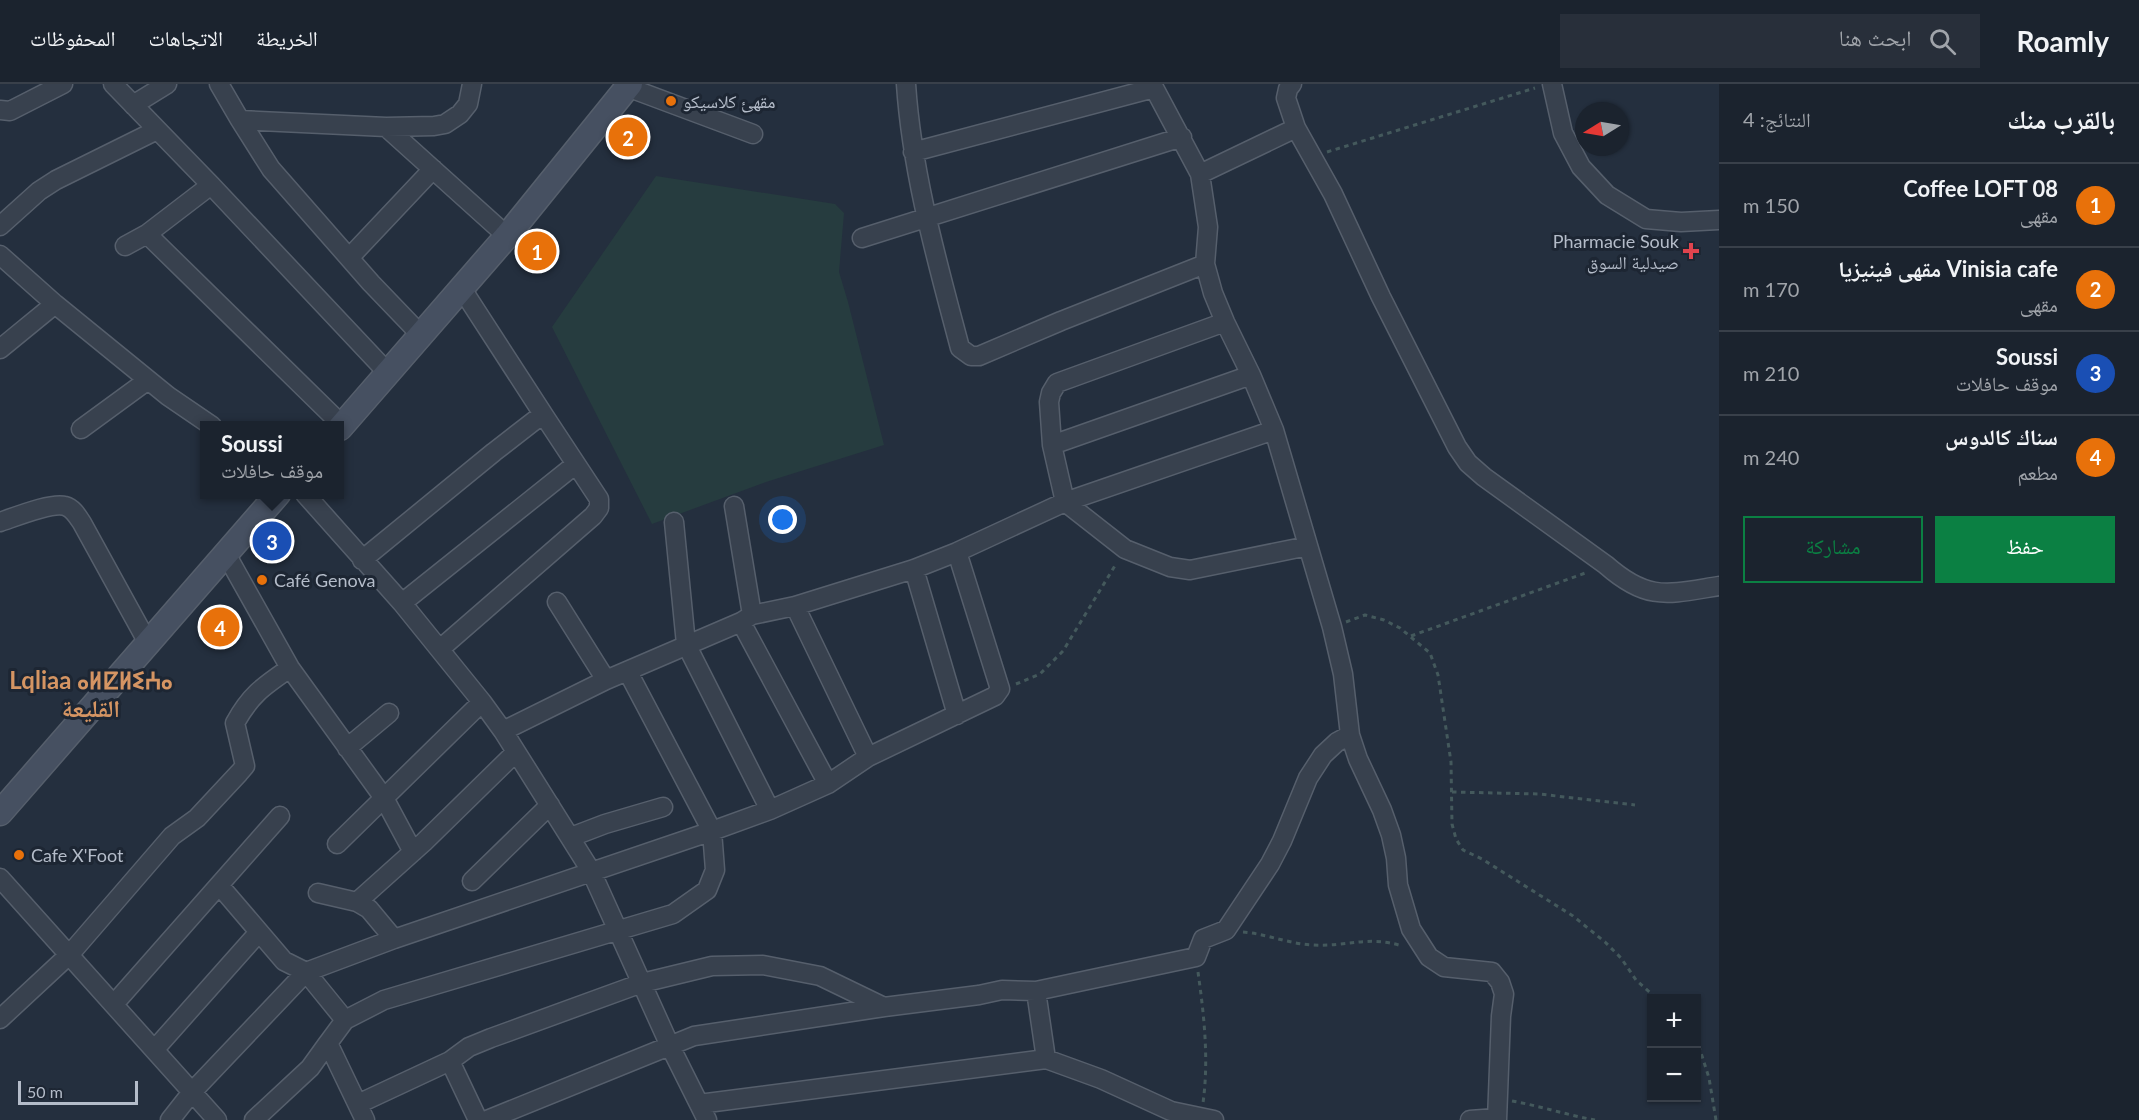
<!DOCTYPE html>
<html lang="ar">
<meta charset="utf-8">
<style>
body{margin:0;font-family:Lato,"Noto Naskh Arabic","Noto Sans Tifinagh",sans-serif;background:#282f3a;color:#f1f3f6;direction:rtl}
.controls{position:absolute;right:18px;bottom:18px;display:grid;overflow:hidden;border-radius:0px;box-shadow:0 2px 4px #0004}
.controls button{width:54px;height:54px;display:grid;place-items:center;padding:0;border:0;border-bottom:2px solid #39404a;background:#1b232e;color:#f1f3f6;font:30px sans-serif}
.compass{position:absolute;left:1575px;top:18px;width:54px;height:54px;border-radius:50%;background:#1b232e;box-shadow:0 2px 4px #0004;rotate:259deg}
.scale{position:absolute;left:18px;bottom:15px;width:120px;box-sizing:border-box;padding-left:6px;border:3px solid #b4bcc9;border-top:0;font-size:16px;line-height:21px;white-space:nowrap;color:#b4bcc9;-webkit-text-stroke:4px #1d2633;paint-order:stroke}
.you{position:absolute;left:783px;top:436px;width:21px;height:21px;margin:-15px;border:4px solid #fff;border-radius:50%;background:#1a73e8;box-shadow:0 0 0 9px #1a73e833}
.badge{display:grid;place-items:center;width:39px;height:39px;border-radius:50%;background:#0b8043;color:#fff;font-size:20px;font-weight:700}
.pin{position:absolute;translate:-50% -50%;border:3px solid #fff;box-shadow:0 2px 6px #0006}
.popup{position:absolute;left:200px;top:337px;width:144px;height:78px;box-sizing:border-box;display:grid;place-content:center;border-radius:0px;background:#1b232e;filter:drop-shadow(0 2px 4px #0005);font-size:20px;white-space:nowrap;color:#a0a4aa}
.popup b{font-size:22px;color:#f1f3f6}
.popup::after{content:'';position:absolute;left:50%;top:100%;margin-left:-12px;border:12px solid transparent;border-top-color:#1b232e}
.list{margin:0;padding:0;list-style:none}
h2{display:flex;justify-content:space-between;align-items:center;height:78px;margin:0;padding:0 24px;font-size:26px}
h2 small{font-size:20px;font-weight:400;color:#a0a4aa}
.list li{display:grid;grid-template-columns:39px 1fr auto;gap:18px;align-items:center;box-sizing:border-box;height:84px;padding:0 24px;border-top:2px solid #39404a}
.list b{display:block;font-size:22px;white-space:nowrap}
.list p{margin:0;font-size:20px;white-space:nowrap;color:#a0a4aa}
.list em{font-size:20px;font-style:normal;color:#a0a4aa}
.actions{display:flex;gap:12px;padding:18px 24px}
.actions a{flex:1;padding:14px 0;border:2px solid #0b8043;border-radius:0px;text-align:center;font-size:21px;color:#0b8043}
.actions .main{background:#0b8043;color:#fff}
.icon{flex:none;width:33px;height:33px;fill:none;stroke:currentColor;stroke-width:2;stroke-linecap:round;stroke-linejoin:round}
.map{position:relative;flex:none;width:1719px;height:1036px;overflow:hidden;direction:ltr}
header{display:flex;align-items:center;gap:36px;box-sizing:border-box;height:84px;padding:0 30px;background:#1b232e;border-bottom:2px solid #39404a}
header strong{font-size:28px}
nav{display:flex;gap:33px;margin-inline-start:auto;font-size:21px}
.search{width:420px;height:54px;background:#282f3a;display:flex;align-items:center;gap:15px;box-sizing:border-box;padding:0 21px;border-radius:0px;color:#a0a4aa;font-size:22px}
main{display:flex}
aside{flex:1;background:#1b232e}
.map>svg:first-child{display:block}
</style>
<header>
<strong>Roamly</strong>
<div class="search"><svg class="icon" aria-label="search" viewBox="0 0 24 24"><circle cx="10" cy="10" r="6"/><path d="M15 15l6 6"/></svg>ابحث هنا</div>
<nav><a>الخريطة</a><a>الاتجاهات</a><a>المحفوظات</a></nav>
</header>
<main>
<aside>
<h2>بالقرب منك<small>النتائج: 4</small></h2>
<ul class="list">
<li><span class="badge" style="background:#e8710a">1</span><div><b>Coffee LOFT 08</b><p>مقهى</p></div><em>150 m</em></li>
<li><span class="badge" style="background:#e8710a">2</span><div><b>Vinisia cafe مقهى فينيزيا</b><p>مقهى</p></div><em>170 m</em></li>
<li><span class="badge" style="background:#1a4fb4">3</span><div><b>Soussi</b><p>موقف حافلات</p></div><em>210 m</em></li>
<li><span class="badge" style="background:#e8710a">4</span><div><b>سناك كالدوس</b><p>مطعم</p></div><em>240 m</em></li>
</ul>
<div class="actions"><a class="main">حفظ</a><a>مشاركة</a></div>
</aside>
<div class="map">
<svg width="1719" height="1036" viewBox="0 0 1719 1036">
<rect width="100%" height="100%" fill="#242f3e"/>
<!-- green -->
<path fill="#263c3f" d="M656,92L835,120L844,129L839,188L848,218L884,361L766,398L652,440L552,243Z"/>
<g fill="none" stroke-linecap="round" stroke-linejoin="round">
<defs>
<path id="minor" d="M113,0L211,101L388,289
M219,0L240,36L386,43L434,42L445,40L460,30L468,20L472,0
M906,0C912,90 937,177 960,264L971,272H979L1061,237L1205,180
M1152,0L1200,90L1208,143L1205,180L1213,209L1225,238L1251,291L1274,346L1332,543L1343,590L1350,651L1358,675L1382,726L1391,751L1396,774L1398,801L1411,845L1429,873L1444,883L1492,888L1500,898L1504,910L1501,932L1497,1036
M1292,0L1288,5L1286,14L1296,44L1333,110L1381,213L1457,363L1468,379L1484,393L1606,481C1648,518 1668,510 1719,502
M1552,0L1563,49L1581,83L1607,111L1646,135L1681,138L1719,136
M627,3L753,50
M133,21L167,0
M0,26L10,27L63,0
M240,36L271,85L371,199L420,250
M386,43L507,152
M913,68L1154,4
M1200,90L1296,44
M0,142L39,107L56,96L157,46
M147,150L342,341
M862,154L1182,53
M125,162L147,150L211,101
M0,171L55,220L168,312L212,342
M349,174L433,85
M462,205L543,330
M1225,238L1057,299L1051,309L1049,318L1052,361L1065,418L1125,465L1170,483L1190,486L1308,462
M0,265L55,220
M81,345L148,296
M1052,361L1251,291
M305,410L402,519L482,618L503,647L591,787L670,962L707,1036
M734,422L752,531
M0,438C15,433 52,418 65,422C73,424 78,433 82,439L148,559
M674,438L686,560L770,726
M226,470L290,584L384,714L413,768
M362,476L494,368L543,330L599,415V424L593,432L440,565
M914,485L957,631
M557,518L606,596
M402,519L576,380
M795,522L868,673
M741,538L828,700
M503,647L606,596L741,538L752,531L795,522L914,485L957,468L1065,418L1274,346
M347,664L389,629
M571,753L605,740L663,723
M337,760L482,618
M0,794L217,1036
M472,797L550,721
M219,801L284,877L306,888L345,936
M318,809L357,818L369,825L394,855
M357,818L424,758L516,668
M114,920L280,732
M0,935L70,870L172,752L197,734L239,689L245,682L235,639C251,610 264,602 290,584
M155,965L259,848
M450,977L478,1036
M358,1020L450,977L469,963L491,954L642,899L712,882L763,881L820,892L884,923
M699,1020L1046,975
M170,1036L192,1008L306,888L394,855L712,747L770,726L828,700L868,673L995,612L1000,605L957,468
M254,1036L310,984L328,959
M365,1036L328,959L345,936L384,916L673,830L707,806L715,786L712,747L628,588
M487,1036L694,952L884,923L979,911L1002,906L1036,907
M1214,1036L1171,1027L1101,995L1046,975L1036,907L1196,873L1203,855L1226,846L1270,780L1282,757L1308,694L1323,671L1337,658L1350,651
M1470,1036L1497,1034"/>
<path id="secondary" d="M340,344L507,152L630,0
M0,729L278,410"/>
</defs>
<!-- minor casing -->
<use href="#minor" stroke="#565f6c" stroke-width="21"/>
<!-- secondary casing -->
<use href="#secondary" stroke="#565f6c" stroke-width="27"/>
<!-- path -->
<path stroke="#44595c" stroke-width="3" stroke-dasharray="4.5 4.5" stroke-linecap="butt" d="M1327,68L1535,4
M1346,538L1365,531L1384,536L1400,544L1430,569L1438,591L1451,678L1452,740L1456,755L1463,766L1482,775L1573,832L1605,858L1621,874L1636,896L1656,914
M1411,552L1588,488
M1016,600L1040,590L1063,567L1116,480
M1452,708L1539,710L1635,721
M1243,848C1267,850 1289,860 1313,861C1347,863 1368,851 1402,862
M1198,888C1204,931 1209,975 1203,1019
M1696,953L1709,994L1716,1036
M1512,1017C1540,1022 1567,1031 1595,1036"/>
<!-- minor -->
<use href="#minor" stroke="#38414e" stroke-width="18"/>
<!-- secondary -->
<use href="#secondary" stroke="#465061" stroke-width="24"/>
</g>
<!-- markers -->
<g fill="#e8710a" stroke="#1d2633" stroke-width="2">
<circle cx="671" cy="17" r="6"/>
<circle cx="262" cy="496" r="6"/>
<circle cx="19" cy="771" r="6"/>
</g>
<path fill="#e0444e" stroke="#1d2633" stroke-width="2" d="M1688 158h6v6h6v6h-6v6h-6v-6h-6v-6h6z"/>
<g text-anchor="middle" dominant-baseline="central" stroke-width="6" stroke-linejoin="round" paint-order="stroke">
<!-- poi labels -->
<g font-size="18" fill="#b4bcc9" stroke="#1d2633" text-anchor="start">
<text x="683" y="17">مقهئ كلاسيكو</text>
<text x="1679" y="157" text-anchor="end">Pharmacie Souk<tspan x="1679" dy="21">صيدلية السوق</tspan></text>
<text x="274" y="496">Café Genova</text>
<text x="31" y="771">Cafe X'Foot</text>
</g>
<!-- district labels -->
<g font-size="24" font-weight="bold" fill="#d59563" stroke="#1d2633">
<text x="91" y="595">Lqliaa ⴰⵍⵇⵍⵉⵄⴰ<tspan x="91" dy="28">القليعة</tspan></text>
</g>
</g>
</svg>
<div class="controls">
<button>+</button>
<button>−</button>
</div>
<svg class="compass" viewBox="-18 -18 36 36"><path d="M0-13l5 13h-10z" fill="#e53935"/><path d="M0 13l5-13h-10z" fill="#a0a4aa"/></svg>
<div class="scale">50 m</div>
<div class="you"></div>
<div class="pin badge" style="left:537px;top:167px;background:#e8710a">1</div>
<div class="pin badge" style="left:628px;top:53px;background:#e8710a">2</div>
<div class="pin badge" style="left:272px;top:457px;background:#1a4fb4">3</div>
<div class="popup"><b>Soussi</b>موقف حافلات</div>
<div class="pin badge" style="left:220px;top:543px;background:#e8710a">4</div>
</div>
</main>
